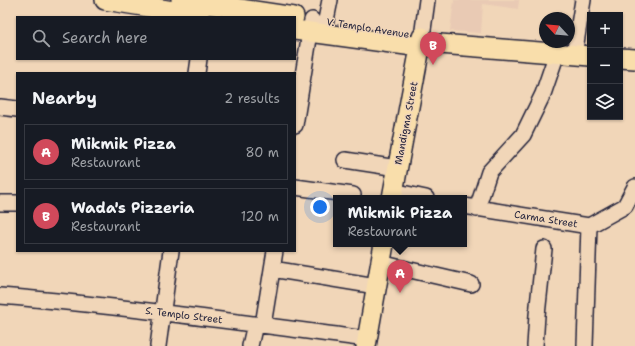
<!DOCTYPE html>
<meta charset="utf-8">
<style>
body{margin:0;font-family:"Shantell Sans",sans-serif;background:#20242c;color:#f1f3f6}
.controls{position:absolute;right:12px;top:12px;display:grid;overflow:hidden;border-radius:0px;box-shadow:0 1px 3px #0004}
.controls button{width:36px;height:36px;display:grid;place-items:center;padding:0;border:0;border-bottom:1px solid #363941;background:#171b24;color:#f1f3f6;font:20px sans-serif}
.compass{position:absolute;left:539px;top:12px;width:36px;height:36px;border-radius:50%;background:#171b24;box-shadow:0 1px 3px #0004;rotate:296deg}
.you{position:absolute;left:320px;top:207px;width:14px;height:14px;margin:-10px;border:3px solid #fff;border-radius:50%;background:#1a73e8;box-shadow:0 0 0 6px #1a73e833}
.badge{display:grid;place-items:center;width:26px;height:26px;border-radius:50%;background:#d1495b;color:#fff;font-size:13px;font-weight:700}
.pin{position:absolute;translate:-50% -33px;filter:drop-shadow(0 1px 2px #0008)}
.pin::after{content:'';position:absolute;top:21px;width:14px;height:12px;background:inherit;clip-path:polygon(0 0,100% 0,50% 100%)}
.popup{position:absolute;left:333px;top:195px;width:134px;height:52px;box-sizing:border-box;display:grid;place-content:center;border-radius:0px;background:#171b24;filter:drop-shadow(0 1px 3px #0005);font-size:13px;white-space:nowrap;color:#9ea1a6}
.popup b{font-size:15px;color:#f1f3f6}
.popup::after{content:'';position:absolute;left:50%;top:100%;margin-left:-8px;border:8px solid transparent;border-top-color:#171b24}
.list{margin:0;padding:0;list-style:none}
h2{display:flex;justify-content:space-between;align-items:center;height:52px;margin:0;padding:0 16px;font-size:17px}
h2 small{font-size:13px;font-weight:400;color:#9ea1a6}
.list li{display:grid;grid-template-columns:26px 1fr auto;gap:12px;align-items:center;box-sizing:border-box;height:56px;margin:0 8px 8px;padding:0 8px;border:1px solid #363941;border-radius:0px}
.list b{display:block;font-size:15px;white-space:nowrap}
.list p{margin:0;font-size:13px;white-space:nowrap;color:#9ea1a6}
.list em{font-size:13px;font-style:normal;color:#9ea1a6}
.icon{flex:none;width:22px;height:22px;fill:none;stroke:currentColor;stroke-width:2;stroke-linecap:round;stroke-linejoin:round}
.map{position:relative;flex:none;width:635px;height:346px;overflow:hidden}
.search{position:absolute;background:#171b24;box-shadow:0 1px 3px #0004;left:16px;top:16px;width:280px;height:44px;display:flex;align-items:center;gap:10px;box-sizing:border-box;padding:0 14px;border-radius:0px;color:#9ea1a6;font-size:15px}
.panel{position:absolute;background:#171b24;box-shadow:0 1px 3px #0004;left:16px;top:72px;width:280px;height:180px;border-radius:0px}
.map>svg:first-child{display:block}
</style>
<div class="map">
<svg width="635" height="346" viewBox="0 0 635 346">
<rect width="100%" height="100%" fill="#f1d6b8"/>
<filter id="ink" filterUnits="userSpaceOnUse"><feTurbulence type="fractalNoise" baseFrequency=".025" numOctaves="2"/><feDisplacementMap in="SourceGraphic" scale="8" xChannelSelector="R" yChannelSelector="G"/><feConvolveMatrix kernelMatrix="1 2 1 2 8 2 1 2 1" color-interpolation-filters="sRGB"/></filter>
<g filter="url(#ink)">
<!-- built -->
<path fill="#e9cab4" d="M454,0H519L518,9L483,4L481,33L450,31Z"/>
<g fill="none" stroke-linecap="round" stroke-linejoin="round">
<defs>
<path id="minor" d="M323,35L330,0
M422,37L427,0
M574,55L583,0
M197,73L199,59
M0,107L17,109
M295,125L312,20
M345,160L397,168
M295,187L353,195
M393,191L426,198
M0,203H17
M464,206L589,226L625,206L635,187
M477,209L489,172L523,135L543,94L557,53
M380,263L471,284
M272,269L376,286
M0,296C123,306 245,323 367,339
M263,325L275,251
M158,346L171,251
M250,346L255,324
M535,346L537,315L544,249
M585,346L589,226"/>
<path id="major" d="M105,0L199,15
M181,0L294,17
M295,30L421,47L440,44L590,56
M620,58L635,59
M392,198L422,37
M366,346L384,244"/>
</defs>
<!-- minor casing -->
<use href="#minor" stroke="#22223b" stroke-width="18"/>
<!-- major casing -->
<use href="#major" stroke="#22223b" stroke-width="22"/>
<!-- minor -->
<use href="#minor" stroke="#f1d6b8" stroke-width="15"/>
<!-- major -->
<use href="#major" stroke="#f9deab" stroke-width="19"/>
</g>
</g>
<g text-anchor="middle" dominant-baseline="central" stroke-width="3" stroke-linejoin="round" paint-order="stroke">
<!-- street labels -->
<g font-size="10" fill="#22223b" stroke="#f1d6b8">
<text transform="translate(368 28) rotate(9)">V. Templo Avenue</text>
<text transform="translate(406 123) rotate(-79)">Mandigma Street</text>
<text transform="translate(546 219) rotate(9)">Carma Street</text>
<text transform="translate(184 315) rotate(7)">S. Templo Street</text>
</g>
</g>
</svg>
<div class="controls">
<button>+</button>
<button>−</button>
<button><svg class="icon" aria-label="layers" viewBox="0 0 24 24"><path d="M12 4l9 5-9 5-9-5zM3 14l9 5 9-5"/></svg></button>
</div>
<svg class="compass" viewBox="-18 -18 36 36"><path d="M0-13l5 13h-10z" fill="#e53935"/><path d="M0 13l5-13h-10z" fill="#9ea1a6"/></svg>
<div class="you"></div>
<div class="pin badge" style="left:400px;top:293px">A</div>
<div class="popup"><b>Mikmik Pizza</b>Restaurant</div>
<div class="pin badge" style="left:433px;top:65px">B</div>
<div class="search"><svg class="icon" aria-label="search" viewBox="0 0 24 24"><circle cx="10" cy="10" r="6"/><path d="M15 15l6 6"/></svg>Search here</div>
<section class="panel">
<h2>Nearby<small>2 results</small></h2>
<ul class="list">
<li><span class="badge">A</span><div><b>Mikmik Pizza</b><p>Restaurant</p></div><em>80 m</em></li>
<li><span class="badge">B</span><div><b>Wada's Pizzeria</b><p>Restaurant</p></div><em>120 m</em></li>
</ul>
</section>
</div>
